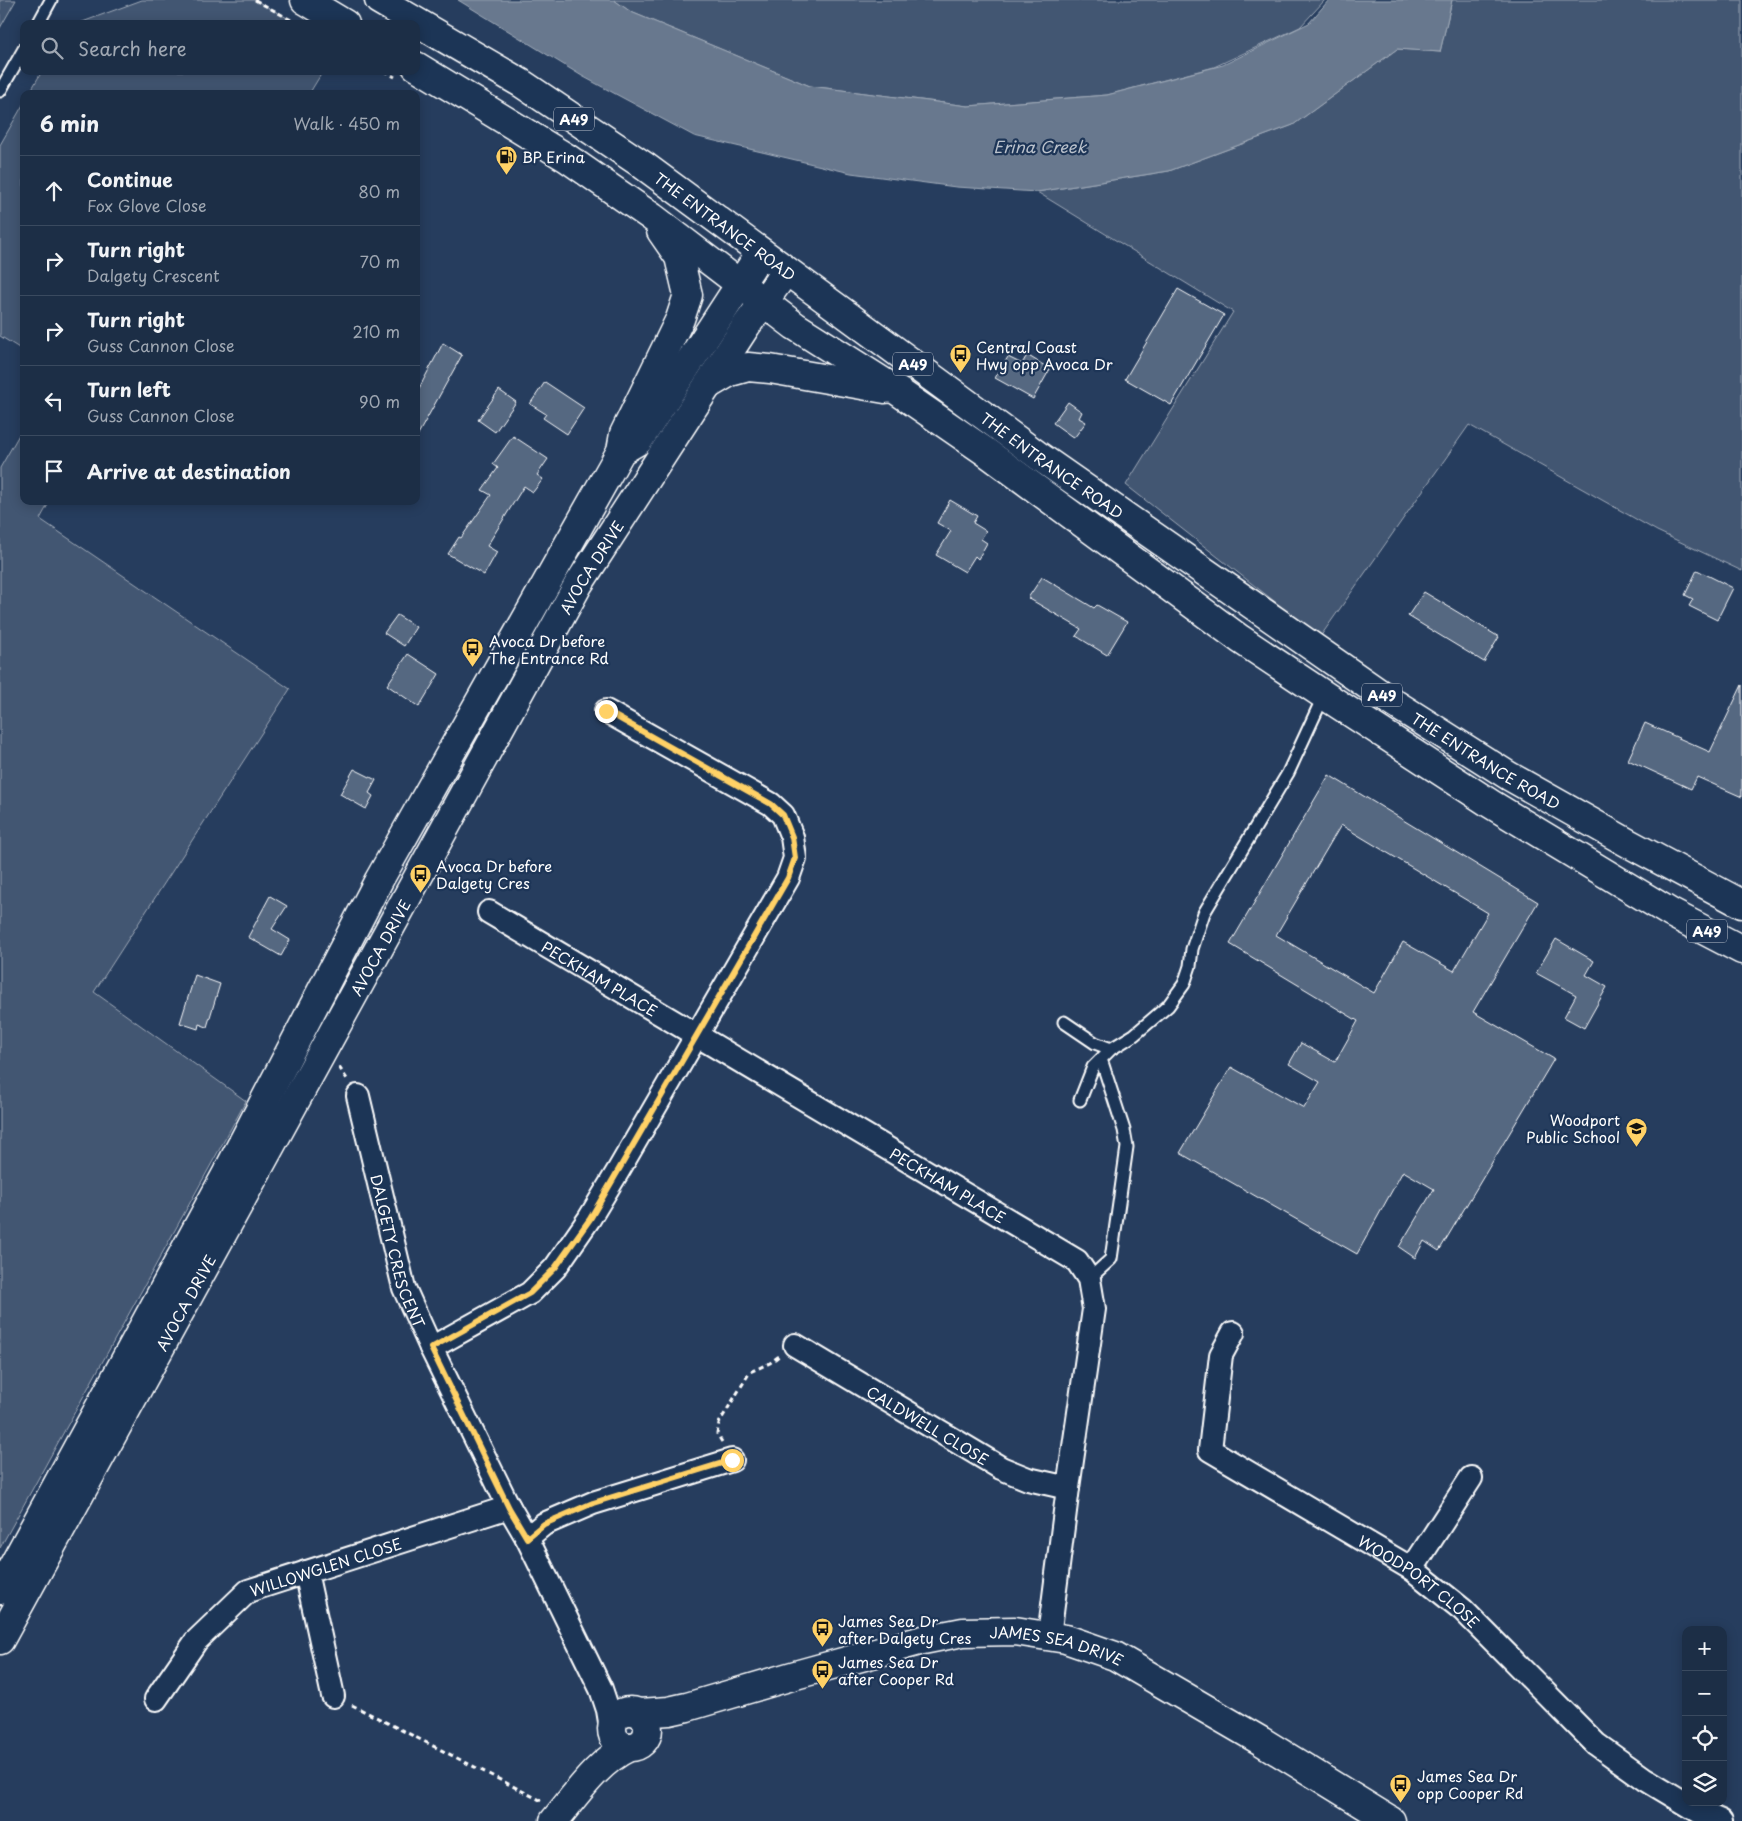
<!DOCTYPE html>
<meta charset="utf-8">
<style>
body{margin:0;font-family:"Playpen Sans",sans-serif;background:#25364d;color:#f1f3f6}
.controls{position:absolute;right:15px;bottom:15px;display:grid;overflow:hidden;border-radius:10px;box-shadow:0 2px 12px #0003}
.controls button{width:45px;height:45px;display:grid;place-items:center;padding:0;border:0;border-bottom:1px solid #3a4a5f;background:#1c2e46;color:#f1f3f6;font:25px sans-serif}
.stop{position:absolute;width:15px;height:15px;margin:-11px;border:4px solid #ffd166;border-radius:50%;background:#fff}
.stop.end{background:#ffd166;border-color:#fff;box-shadow:0 1px 5px #0008}
.list{margin:0;padding:0;list-style:none}
h2{display:flex;justify-content:space-between;align-items:center;height:65px;margin:0;padding:0 20px;font-size:21px}
h2 small{font-size:16px;font-weight:400;color:#a0a8b3}
.list li{display:grid;grid-template-columns:32px 1fr auto;gap:15px;align-items:center;box-sizing:border-box;height:70px;padding:0 20px;border-top:1px solid #3a4a5f}
.list b{display:block;font-size:19px;white-space:nowrap}
.list p{margin:0;font-size:16px;white-space:nowrap;color:#a0a8b3}
.list em{font-size:16px;font-style:normal;color:#a0a8b3}
.icon{flex:none;width:28px;height:28px;fill:none;stroke:currentColor;stroke-width:2;stroke-linecap:round;stroke-linejoin:round}
.map{position:relative;flex:none;width:1742px;height:1821px;overflow:hidden}
.search{position:absolute;background:#1c2e46;box-shadow:0 2px 12px #0003;left:20px;top:20px;width:400px;height:55px;display:flex;align-items:center;gap:12px;box-sizing:border-box;padding:0 18px;border-radius:10px;color:#a0a8b3;font-size:19px}
.panel{position:absolute;background:#1c2e46;box-shadow:0 2px 12px #0003;left:20px;top:90px;width:400px;height:415px;border-radius:10px}
.map>svg:first-child{display:block}
</style>
<div class="map">
<svg width="1742" height="1821" viewBox="0 0 1742 1821">
<rect width="100%" height="100%" fill="#263d5e"/>
<filter id="ink" filterUnits="userSpaceOnUse"><feTurbulence type="fractalNoise" baseFrequency=".02" numOctaves="2"/><feDisplacementMap in="SourceGraphic" scale="10" xChannelSelector="R" yChannelSelector="G"/><feConvolveMatrix kernelMatrix="1 2 1 2 8 2 1 2 1" color-interpolation-filters="sRGB"/></filter>
<g filter="url(#ink)">
<!-- green -->
<path fill="#425672" stroke="#a0aab8" d="M0,0H16L0,28Z
M142,0H255L298,24H77Z
M614,0H1325L1300,27L1214,67L1107,95L968,106L810,86L631,12Z
M1452,0H1742V571L1657,531L1469,425L1320,637L1126,485L1233,312L1037,192L1169,171L1293,125L1397,49L1440,52Z
M42,71H323L309,94H29Z
M24,103V351L0,336V145Z
M24,426V501H50L40,519L290,689L94,992L246,1101L0,1548V468Z"/>
<!-- water -->
<path fill="#67788e" stroke="#a4aebb" d="M458,0H614L631,12L810,86L968,106L1107,95L1223,65L1309,23L1329,0H1452L1440,52L1397,49L1293,125L1169,171L1037,192L956,187L851,173L694,136L582,76Z"/>
<!-- building -->
<path fill="#556781" stroke="#fff" fill-rule="evenodd" d="M1178,289L1224,315L1171,405L1125,379Z
M443,343L462,355L416,438V394Z
M1027,355L1050,369L1033,399L995,378L1008,357L1022,364Z
M545,382L584,408L567,434L543,418L546,414L530,404Z
M499,390L516,402L495,432L478,420Z
M1068,402L1082,412L1079,418L1086,422L1074,438L1053,423Z
M513,436L548,459L537,475L543,479L533,492L524,486L487,546L497,552L484,575L448,554L459,537L461,538L491,495L482,490L498,468L493,464Z
M950,500L977,516L973,523L986,531L981,539L987,543L978,559L975,556L965,572L936,555L951,531L937,523Z
M1697,570L1733,588L1717,620L1689,606L1693,599L1685,595Z
M1042,577L1094,608L1097,605L1127,622L1107,655L1076,636L1081,629L1028,598Z
M1424,592L1499,637L1484,662L1408,616Z
M397,615L416,627L404,646L384,633Z
M408,654L439,674L419,707L387,685Z
M1742,685V797L1697,777L1691,789L1628,760L1645,723L1710,752Z
M354,769L376,780L369,793L373,796L366,809L340,794Z
M1329,775L1538,902L1473,1012L1554,1059L1439,1251L1424,1241L1415,1258L1399,1247L1434,1189L1403,1171L1357,1254L1180,1153L1231,1067L1304,1108L1320,1082L1289,1064L1301,1043L1335,1062L1358,1021L1230,944ZM1341,825L1488,913L1454,971L1403,942L1374,993L1276,935Z
M270,896L287,906L272,929L290,940L281,956L248,937Z
M1556,939L1594,961L1586,975L1607,987L1584,1028L1564,1017L1576,995L1536,973Z
M195,975L220,984L207,1027L199,1024L198,1029L180,1023Z"/>
<g fill="none" stroke-linecap="round" stroke-linejoin="round">
<defs>
<path id="service" d="M38,24L51,0
M0,91L24,49
M1064,1022L1095,1043L1111,1049
M1080,1100L1093,1067L1111,1049L1134,1035L1168,1006L1184,984L1190,966L1192,949L1204,913L1288,773L1324,695
M1089,1279L1111,1259L1127,1147L1124,1130L1101,1059"/>
<g id="minor">
<path id="s1" d="M489,912L1077,1261L1089,1279L1094,1309L1068,1488L1049,1636"/>
<path id="s2" d="M358,1096L404,1288L431,1348L509,1507L527,1538L601,1689L608,1710L611,1728"/>
<path id="s3" d="M1233,1333L1221,1355L1210,1450L1412,1569L1463,1610L1596,1744L1645,1779L1700,1812L1721,1821"/>
<path id="s4" d="M795,1345L1001,1468L1028,1479L1068,1488"/>
<path d="M431,1348L530,1293L555,1268L589,1219L618,1171L788,878L795,858L792,837L783,815L771,804L606,711"/>
<path d="M527,1538L544,1524L593,1503L732,1460"/>
<path d="M1412,1569L1471,1478"/>
<path d="M306,1572L333,1696"/>
<path id="s5" d="M156,1699L196,1641L248,1591L509,1507"/>
</g>
<g id="tertiary">
<circle cx="630" cy="1729" r="18"/>
<path id="s6" d="M640,1713L669,1711L687,1707L799,1674L923,1640L963,1632L1015,1631L1066,1639L1115,1656L1261,1741L1391,1821"/>
<path d="M554,1821C576,1795 597,1762 629,1747"/>
</g>
<g id="secondary">
<path d="M0,1590L226,1175L379,880L621,451L638,441L761,252"/>
<path id="s7" d="M0,1640L578,585L746,326L786,271"/>
</g>
<g id="trunk">
<path d="M305,0L345,24"/>
<path id="s8" d="M379,0L521,83L643,165L1040,457L1389,700L1509,776L1628,843L1742,904"/>
<path d="M416,66L567,158L652,217L795,326L899,392L986,452L1240,639L1324,695L1491,804L1671,913L1742,950"/>
<path d="M708,385L730,372L748,367L770,369L885,389"/>
<path d="M621,451L624,434L680,319L688,295L679,257L661,231"/>
</g>
</defs>
<!-- service casing -->
<use href="#service" stroke="#fff" stroke-width="15"/>
<!-- minor casing -->
<use href="#minor" stroke="#fff" stroke-width="26"/>
<!-- tertiary casing -->
<use href="#tertiary" stroke="#fff" stroke-width="31"/>
<!-- secondary casing -->
<use href="#secondary" stroke="#fff" stroke-width="31"/>
<!-- trunk casing -->
<use href="#trunk" stroke="#fff" stroke-width="31"/>
<!-- path -->
<path stroke="#fff" stroke-width="3" stroke-dasharray="5 4" stroke-linecap="butt" d="M255,0L291,20
M384,71L395,77
M339,1067L347,1079
M722,1442L717,1434L719,1423L750,1372L770,1363L779,1356
M352,1705L542,1801"/>
<!-- service -->
<use href="#service" stroke="#1d3557" stroke-width="11"/>
<!-- minor -->
<use href="#minor" stroke="#1d3557" stroke-width="22"/>
<!-- tertiary -->
<use href="#tertiary" stroke="#1d3557" stroke-width="28"/>
<!-- secondary -->
<use href="#secondary" stroke="#1d3557" stroke-width="28"/>
<!-- trunk -->
<use href="#trunk" stroke="#1d3557" stroke-width="28"/>
</g>
</g>
<g fill="none" stroke-linecap="round" stroke-linejoin="round" filter="url(#ink)">
<!-- route -->
<path stroke="#ffd166" stroke-width="6" d="M606,711L771,804L783,815L792,837L795,858L788,878L618,1171L590,1219L555,1268L530,1293L431,1348L509,1508L527,1538L544,1524L593,1503L732,1460"/>
</g>
<!-- icons -->
<defs>
<symbol id="fuel-pin" viewBox="-11 -11 22 30"><path d="M0 17L-7.5 6A9.5 9.5 0 1 1 7.5 6Z" fill="#ffd166" stroke="#1d3557"/><path d="M-5.5-6h7V0h2V4h1.3V-2.5L3-4.5l.8-.8L6-3V5H2.5V1h-1V6h-7ZM-4.2-4.7v3.2H.2V-4.7Z" fill="#111"/></symbol>
<symbol id="bus-pin" viewBox="-11 -11 22 30"><path d="M0 17L-7.5 6A9.5 9.5 0 1 1 7.5 6Z" fill="#ffd166" stroke="#1d3557"/><path d="M-5-6H5V4H4V6H2V4H-2V6H-4V4H-5ZM-3.5-4V0h7V-4ZM-3.5 1.2v1.5H-2V1.2ZM2 1.2v1.5H3.5V1.2Z" fill="#111"/></symbol>
<symbol id="school-pin" viewBox="-11 -11 22 30"><path d="M0 17L-7.5 6A9.5 9.5 0 1 1 7.5 6Z" fill="#ffd166" stroke="#1d3557"/><path d="M0-5L7-2L0 1L-7-2ZM-4 1L0 2.5L4 1V4Q0 6-4 4Z" fill="#111"/></symbol>
</defs>
<g fill-rule="evenodd">
<use href="#fuel-pin" x="494" y="144" width="25" height="34"/>
<use href="#bus-pin" x="948" y="342" width="25" height="34"/>
<use href="#bus-pin" x="460" y="636" width="25" height="34"/>
<use href="#bus-pin" x="408" y="862" width="25" height="34"/>
<use href="#school-pin" x="1624" y="1116" width="25" height="34"/>
<use href="#bus-pin" x="810" y="1616" width="25" height="34"/>
<use href="#bus-pin" x="810" y="1658" width="25" height="34"/>
<use href="#bus-pin" x="1388" y="1772" width="25" height="34"/>
</g>
<g text-anchor="middle" dominant-baseline="central" stroke-width="4.5" stroke-linejoin="round" paint-order="stroke">
<!-- shield labels -->
<g fill="#1d3557" stroke="#bbc2cd" stroke-width="1">
<rect x="554" y="107.5" width="40" height="23" rx="4"/>
<rect x="893" y="352.5" width="40" height="23" rx="4"/>
<rect x="1362" y="683.5" width="40" height="23" rx="4"/>
<rect x="1687" y="919.5" width="40" height="23" rx="4"/>
</g>
<g font-size="14" font-weight="bold" fill="#fff">
<text x="574" y="119">A49</text>
<text x="913" y="364">A49</text>
<text x="1382" y="695">A49</text>
<text x="1707" y="931">A49</text>
</g>
<!-- poi labels -->
<g font-size="15" fill="#fff" stroke="#1d3557" text-anchor="start">
<text x="522" y="156">BP Erina</text>
<text x="976" y="346">Central Coast<tspan x="976" dy="17">Hwy opp Avoca Dr</tspan></text>
<text x="489" y="640">Avoca Dr before<tspan x="489" dy="17">The Entrance Rd</tspan></text>
<text x="436" y="865">Avoca Dr before<tspan x="436" dy="17">Dalgety Cres</tspan></text>
<text x="1620" y="1119" text-anchor="end">Woodport<tspan x="1620" dy="17">Public School</tspan></text>
<text x="838" y="1620">James Sea Dr<tspan x="838" dy="17">after Dalgety Cres</tspan></text>
<text x="838" y="1661">James Sea Dr<tspan x="838" dy="17">after Cooper Rd</tspan></text>
<text x="1417" y="1775">James Sea Dr<tspan x="1417" dy="17">opp Cooper Rd</tspan></text>
</g>
<!-- street labels -->
<g font-size="15" fill="#fff" stroke="#1d3557">
<text stroke="none"><textPath href="#s8" startOffset="414">THE ENTRANCE ROAD</textPath></text>
<text stroke="none"><textPath href="#s8" startOffset="819">THE ENTRANCE ROAD</textPath></text>
<text stroke="none"><textPath href="#s7" startOffset="1225">AVOCA DRIVE</textPath></text>
<text stroke="none"><textPath href="#s8" startOffset="1344">THE ENTRANCE ROAD</textPath></text>
<text stroke="none"><textPath href="#s7" startOffset="790">AVOCA DRIVE</textPath></text>
<text stroke="none"><textPath href="#s1" startOffset="129">PECKHAM PLACE</textPath></text>
<text stroke="none"><textPath href="#s1" startOffset="534">PECKHAM PLACE</textPath></text>
<text stroke="none"><textPath href="#s2" startOffset="160">DALGETY CRESCENT</textPath></text>
<text stroke="none"><textPath href="#s7" startOffset="385">AVOCA DRIVE</textPath></text>
<text stroke="none"><textPath href="#s4" startOffset="155">CALDWELL CLOSE</textPath></text>
<text stroke="none"><textPath href="#s5" startOffset="224">WILLOWGLEN CLOSE</textPath></text>
<text stroke="none"><textPath href="#s3" startOffset="368">WOODPORT CLOSE</textPath></text>
<text stroke="none"><textPath href="#s6" startOffset="429">JAMES SEA DRIVE</textPath></text>
</g>
<!-- water labels -->
<g font-size="16" font-style="italic" fill="#bbc2cc" stroke="#1d3557">
<text x="1040" y="146">Erina Creek</text>
</g>
</g>
</svg>
<div class="controls">
<button>+</button>
<button>−</button>
<button><svg class="icon" aria-label="locate" viewBox="0 0 24 24"><circle cx="12" cy="12" r="6"/><path d="M12 2v4M12 18v4M2 12h4M18 12h4"/></svg></button>
<button><svg class="icon" aria-label="layers" viewBox="0 0 24 24"><path d="M12 4l9 5-9 5-9-5zM3 14l9 5 9-5"/></svg></button>
</div>
<div class="stop" style="left:732px;top:1460px"></div>
<div class="stop end" style="left:606px;top:711px"></div>
<div class="search"><svg class="icon" aria-label="search" viewBox="0 0 24 24"><circle cx="10" cy="10" r="6"/><path d="M15 15l6 6"/></svg>Search here</div>
<section class="panel">
<h2>6 min<small>Walk · 450 m</small></h2>
<ul class="list">
<li><svg class="icon" aria-label="ahead" viewBox="0 0 24 24"><path d="M12 20V5M6 11l6-6 6 6"/></svg><div><b>Continue</b><p>Fox Glove Close</p></div><em>80 m</em></li>
<li><svg class="icon" aria-label="right" viewBox="0 0 24 24"><path d="M7 20v-9h11M14 6l5 5-5 5"/></svg><div><b>Turn right</b><p>Dalgety Crescent</p></div><em>70 m</em></li>
<li><svg class="icon" aria-label="right" viewBox="0 0 24 24"><path d="M7 20v-9h11M14 6l5 5-5 5"/></svg><div><b>Turn right</b><p>Guss Cannon Close</p></div><em>210 m</em></li>
<li><svg class="icon" aria-label="left" viewBox="0 0 24 24"><path d="M17 20v-9H6M10 6l-5 5 5 5"/></svg><div><b>Turn left</b><p>Guss Cannon Close</p></div><em>90 m</em></li>
<li><svg class="icon" aria-label="arrive" viewBox="0 0 24 24"><path d="M6 21V4h12l-3 4 3 4H6"/></svg><div><b>Arrive at destination</b></div></li>
</ul>
</section>
</div>
